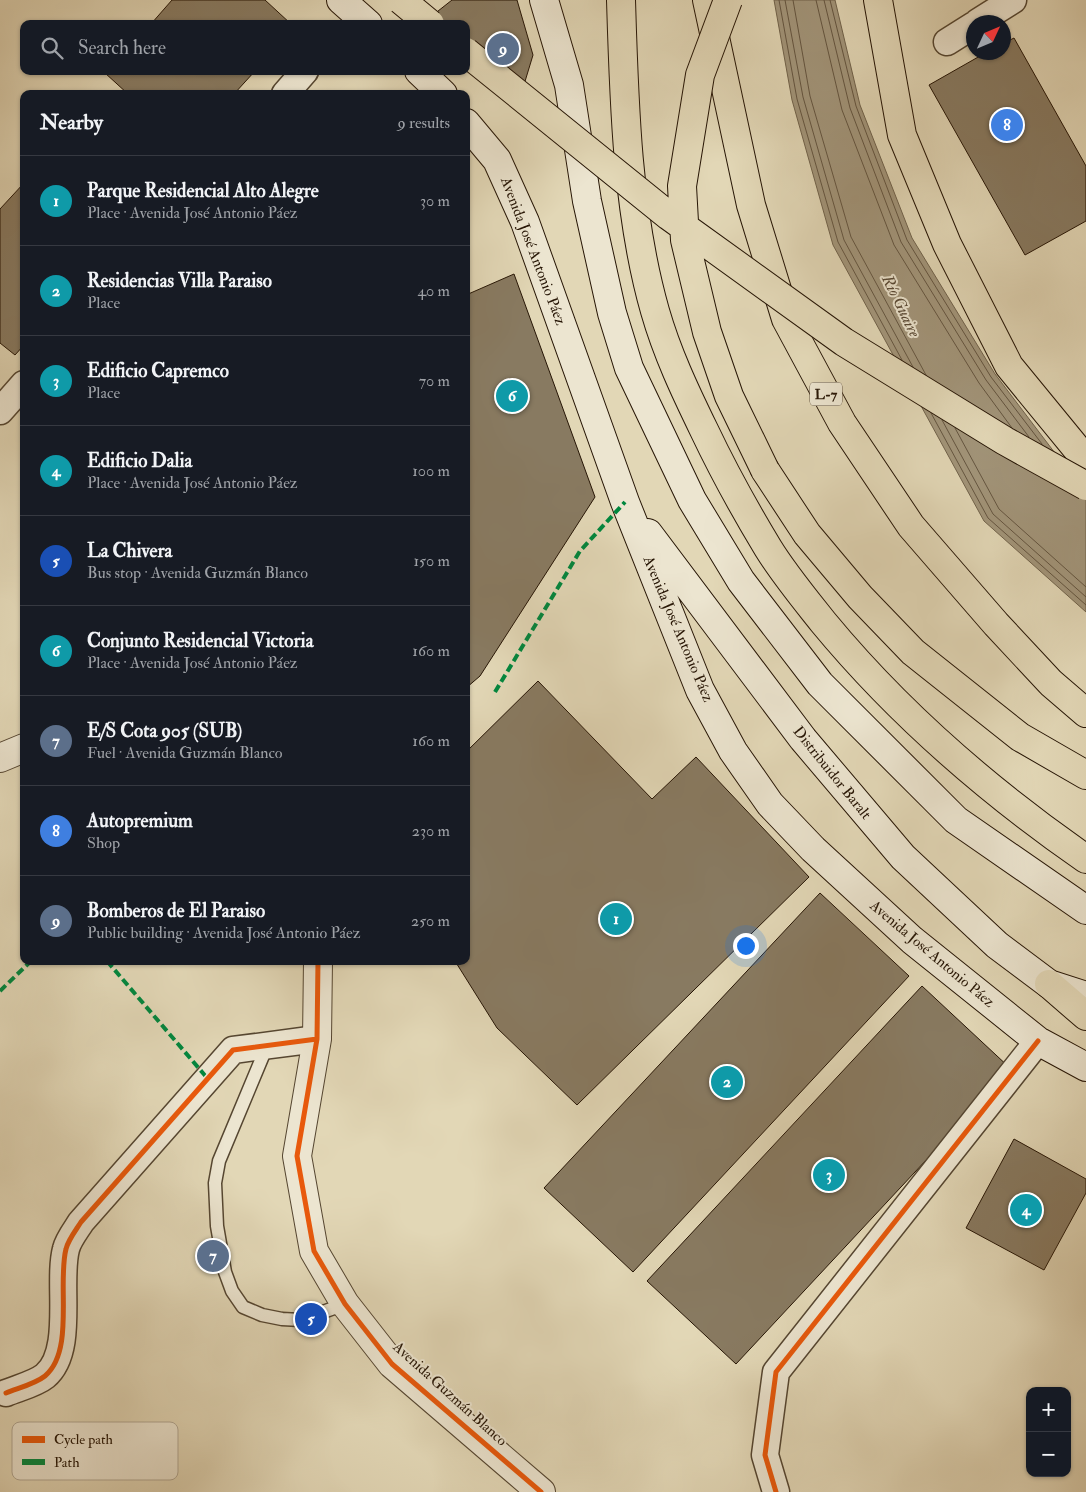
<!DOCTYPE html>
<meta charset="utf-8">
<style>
body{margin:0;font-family:"IM FELL Double Pica",serif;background:#20242c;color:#f1f3f6}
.controls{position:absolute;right:15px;bottom:15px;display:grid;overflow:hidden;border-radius:10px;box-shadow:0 1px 4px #0004}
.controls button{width:45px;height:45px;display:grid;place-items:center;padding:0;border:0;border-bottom:1px solid #363941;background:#171b24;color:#f1f3f6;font:25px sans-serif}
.compass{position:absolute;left:966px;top:15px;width:45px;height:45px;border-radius:50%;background:#171b24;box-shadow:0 1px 4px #0004;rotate:46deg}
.you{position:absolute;left:745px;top:945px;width:18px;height:18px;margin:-12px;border:4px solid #fff;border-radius:50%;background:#1a73e8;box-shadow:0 0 0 8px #1a73e833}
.badge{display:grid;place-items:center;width:32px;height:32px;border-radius:50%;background:#2563eb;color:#fff;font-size:16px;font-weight:700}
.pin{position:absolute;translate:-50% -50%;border:2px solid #fff;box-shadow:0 1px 5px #0006}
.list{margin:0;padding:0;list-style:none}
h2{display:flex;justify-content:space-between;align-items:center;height:65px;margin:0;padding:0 20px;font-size:21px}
h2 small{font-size:16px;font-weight:400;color:#9ea1a6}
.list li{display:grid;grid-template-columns:32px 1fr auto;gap:15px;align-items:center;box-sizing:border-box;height:90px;padding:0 20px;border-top:1px solid #363941}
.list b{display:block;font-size:19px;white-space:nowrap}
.list p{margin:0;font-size:16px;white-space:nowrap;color:#9ea1a6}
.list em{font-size:16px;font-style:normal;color:#9ea1a6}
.icon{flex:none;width:28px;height:28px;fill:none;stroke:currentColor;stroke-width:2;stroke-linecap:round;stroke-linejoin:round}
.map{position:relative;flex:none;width:1086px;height:1492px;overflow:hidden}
.search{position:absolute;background:#171b24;box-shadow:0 1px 4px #0004;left:20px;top:20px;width:450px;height:55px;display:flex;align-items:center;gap:12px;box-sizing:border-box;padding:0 18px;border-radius:10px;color:#9ea1a6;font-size:19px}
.panel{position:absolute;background:#171b24;box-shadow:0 1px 4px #0004;left:20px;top:90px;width:450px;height:875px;border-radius:10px}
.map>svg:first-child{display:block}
</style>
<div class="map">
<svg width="1086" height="1492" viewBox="0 0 1086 1492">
<rect width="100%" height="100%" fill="#e2d7b6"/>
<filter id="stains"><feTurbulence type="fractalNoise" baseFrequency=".004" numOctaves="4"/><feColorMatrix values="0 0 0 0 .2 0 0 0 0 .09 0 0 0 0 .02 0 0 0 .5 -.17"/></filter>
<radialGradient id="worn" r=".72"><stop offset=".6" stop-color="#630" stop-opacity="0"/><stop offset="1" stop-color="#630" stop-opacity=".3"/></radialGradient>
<!-- water -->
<path fill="#a2957a" stroke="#70624b" d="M774,0H835L860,105L912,238L995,374L1086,494V612L984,521L833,245L792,100Z"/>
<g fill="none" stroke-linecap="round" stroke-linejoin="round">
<!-- shore -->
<path stroke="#645540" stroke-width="1" d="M779,0L797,99L838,242L902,360
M785,0L803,97L844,240L913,367
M793,0L810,96L851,237L926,375
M816,0L842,110L894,245L979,383L1012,428
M824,0L850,108L901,242L986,380L1029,437
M830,0L856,106L907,240L991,377L1042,444
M931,413L988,518L1086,605
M942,420L993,514L1086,597
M955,428L999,509L1086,587"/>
</g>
<!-- building -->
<path fill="#887a61" stroke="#261505" d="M172,0H265L291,24H151Z
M452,0H517L533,55L523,88L466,42V24H444L433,15Z
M1014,38L1086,166V221L1025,255L929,85L987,52H1004V43Z
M107,71H255L234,94H128L105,73Z
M24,183V345L15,355L0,343V209Z
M514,274L595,497L480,676L466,688V295Z
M538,681L652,799L696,757L809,877L577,1105L497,1028L455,961H466V752Z
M820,893L909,976L633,1272L544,1188Z
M922,986L1011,1069L736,1364L647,1281Z
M1014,1139L1086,1179V1193L1044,1270L966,1228Z"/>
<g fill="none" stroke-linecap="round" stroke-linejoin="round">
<defs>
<path id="service" d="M267,1046L219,1161L215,1183L217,1226L225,1272L232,1291L243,1307L262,1315L282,1319L301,1320L345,1304"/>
<path id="minor" d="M978,22L1013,0
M947,42L974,25
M285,94L305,71
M0,411L24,384
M6,1393C18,1388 35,1384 45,1376C75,1351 57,1283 66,1249C68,1240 76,1230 81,1222L233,1050L317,1039
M776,1492L765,1455L776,1372L1038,1041"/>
<path id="tertiary" d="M0,758L24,748
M318,961L317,1039L297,1156L314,1251L345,1304L392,1364L541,1492"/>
<path id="secondary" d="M341,0L368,24
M544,0L569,85L587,201L612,313L629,368L692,500L741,581L820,684L956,820L1086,910
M419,71L443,94
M466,123L497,160L525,222L625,502L700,690L733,751L770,804L813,849L912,940L1038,1041L1086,1067
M648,533L803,739L903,857L997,945L1049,984L1086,996"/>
<path id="motorway" d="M621,0C624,102 627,213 655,311C667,353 685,391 704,430C723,470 745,510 768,548C784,574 804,598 823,622C899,714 988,791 1086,859
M707,0L751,205L786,319L842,423L911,526L996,624L1051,683L1086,713
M878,0L902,135L947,244L1009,366L1086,460
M765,470L807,534L860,597L913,652L1020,737L1086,775
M1049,984L1086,1016"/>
</defs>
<!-- service casing -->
<use href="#service" stroke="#554631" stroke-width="15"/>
<!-- minor casing -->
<use href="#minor" stroke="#554631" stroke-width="29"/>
<!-- tertiary casing -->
<use href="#tertiary" stroke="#554631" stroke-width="30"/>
<!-- secondary casing -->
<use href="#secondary" stroke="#261505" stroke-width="30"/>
<!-- motorway casing -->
<use href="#motorway" stroke="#261505" stroke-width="30"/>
<!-- service -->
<use href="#service" stroke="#ece5d0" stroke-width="12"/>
<!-- minor -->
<use href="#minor" stroke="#ece5d0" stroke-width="26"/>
<!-- tertiary -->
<use href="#tertiary" stroke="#ece5d0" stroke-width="28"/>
<!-- secondary -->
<use href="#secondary" stroke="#ece5d0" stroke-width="28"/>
<!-- motorway -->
<use href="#motorway" stroke="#e2d7b6" stroke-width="28"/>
<defs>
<path id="motorway-bridge" d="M401,0L430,24
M728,0L700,75L682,186L685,240L707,332L729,396L765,470
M466,52L669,216L844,342L1005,441L1086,486"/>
</defs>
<!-- motorway-bridge casing -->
<use href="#motorway-bridge" stroke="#261505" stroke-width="30" stroke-linecap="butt"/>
<!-- motorway-bridge -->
<use href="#motorway-bridge" stroke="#e2d7b6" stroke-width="28"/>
<!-- quiet -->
<path stroke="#00873e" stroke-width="4" stroke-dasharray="8 4" stroke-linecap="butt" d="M495,692L580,551L625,502
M107,961L208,1079
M0,991L31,961"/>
<defs>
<path id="cycleway" d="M318,961L317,1039L297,1156L314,1251L345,1304L392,1364L541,1492
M6,1393C18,1388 35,1384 45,1376C75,1351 57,1283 66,1249C68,1240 76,1230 81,1222L233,1050L317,1039
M776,1492L765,1455L776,1372L1038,1041"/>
</defs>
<!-- cycleway casing -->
<use href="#cycleway" stroke="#ece5d0" stroke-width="8"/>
<!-- cycleway -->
<use href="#cycleway" stroke="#e8590c" stroke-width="5"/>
</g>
<g text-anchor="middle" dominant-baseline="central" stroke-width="4" stroke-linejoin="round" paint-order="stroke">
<!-- shield labels -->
<rect fill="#ece5d0" stroke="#615342" stroke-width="1" x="810" y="382.5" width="32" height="23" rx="4"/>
<g font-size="14" font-weight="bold" fill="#261505">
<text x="826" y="394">L-7</text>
</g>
<!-- street labels -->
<g font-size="15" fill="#261505" stroke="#ece5d0">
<text transform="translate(533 251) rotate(69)">Avenida José Antonio Páez</text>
<text transform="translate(678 629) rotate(67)">Avenida José Antonio Páez</text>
<text transform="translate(832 773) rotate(51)">Distribuidor Baralt</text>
<text transform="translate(932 954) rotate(40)">Avenida José Antonio Páez</text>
<text transform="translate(450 1394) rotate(42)">Avenida Guzmán Blanco</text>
</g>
<!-- water labels -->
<g font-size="16" font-style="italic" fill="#584834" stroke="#ece5d0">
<text transform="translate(901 306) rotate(64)">Río Guaire</text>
</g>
</g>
<!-- legend -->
<rect x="12" y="1422" width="166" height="58" rx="8" fill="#ece5d0" stroke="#b1a793" stroke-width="1"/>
<rect x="22" y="1436" width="23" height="7" fill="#e8590c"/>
<rect x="22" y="1459" width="23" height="6" fill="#00873e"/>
<g font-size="14" fill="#261505">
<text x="54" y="1444">Cycle path</text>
<text x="54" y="1467">Path</text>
</g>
<rect width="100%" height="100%" filter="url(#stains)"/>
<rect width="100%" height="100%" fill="url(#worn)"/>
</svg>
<div class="controls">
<button>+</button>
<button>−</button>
</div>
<svg class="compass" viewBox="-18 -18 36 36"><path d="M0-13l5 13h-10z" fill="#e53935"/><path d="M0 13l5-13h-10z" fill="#9ea1a6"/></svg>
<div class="you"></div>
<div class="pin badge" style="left:616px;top:919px;background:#0f9aa8">1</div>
<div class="pin badge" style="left:727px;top:1082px;background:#0f9aa8">2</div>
<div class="pin badge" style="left:829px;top:1175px;background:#0f9aa8">3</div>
<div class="pin badge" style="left:1026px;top:1210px;background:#0f9aa8">4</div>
<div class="pin badge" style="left:311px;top:1319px;background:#1a4fb4">5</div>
<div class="pin badge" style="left:512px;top:396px;background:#0f9aa8">6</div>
<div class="pin badge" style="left:213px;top:1256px;background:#5c6f8a">7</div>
<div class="pin badge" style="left:1007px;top:125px;background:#3f7fe0">8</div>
<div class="pin badge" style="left:503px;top:49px;background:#5c6f8a">9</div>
<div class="search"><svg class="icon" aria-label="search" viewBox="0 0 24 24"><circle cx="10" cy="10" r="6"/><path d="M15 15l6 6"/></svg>Search here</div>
<section class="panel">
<h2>Nearby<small>9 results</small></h2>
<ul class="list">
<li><span class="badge" style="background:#0f9aa8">1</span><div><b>Parque Residencial Alto Alegre</b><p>Place · Avenida José Antonio Páez</p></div><em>30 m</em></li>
<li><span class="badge" style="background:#0f9aa8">2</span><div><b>Residencias Villa Paraiso</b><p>Place</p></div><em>40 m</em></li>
<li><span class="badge" style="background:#0f9aa8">3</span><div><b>Edificio Capremco</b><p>Place</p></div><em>70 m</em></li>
<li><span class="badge" style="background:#0f9aa8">4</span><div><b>Edificio Dalia</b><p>Place · Avenida José Antonio Páez</p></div><em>100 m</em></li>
<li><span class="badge" style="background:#1a4fb4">5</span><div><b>La Chivera</b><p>Bus stop · Avenida Guzmán Blanco</p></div><em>150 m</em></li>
<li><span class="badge" style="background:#0f9aa8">6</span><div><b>Conjunto Residencial Victoria</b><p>Place · Avenida José Antonio Páez</p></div><em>160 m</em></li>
<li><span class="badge" style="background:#5c6f8a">7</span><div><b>E/S Cota 905 (SUB)</b><p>Fuel · Avenida Guzmán Blanco</p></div><em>160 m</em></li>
<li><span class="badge" style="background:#3f7fe0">8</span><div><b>Autopremium</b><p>Shop</p></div><em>230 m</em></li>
<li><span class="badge" style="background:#5c6f8a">9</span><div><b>Bomberos de El Paraiso</b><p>Public building · Avenida José Antonio Páez</p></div><em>250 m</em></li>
</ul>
</section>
</div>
